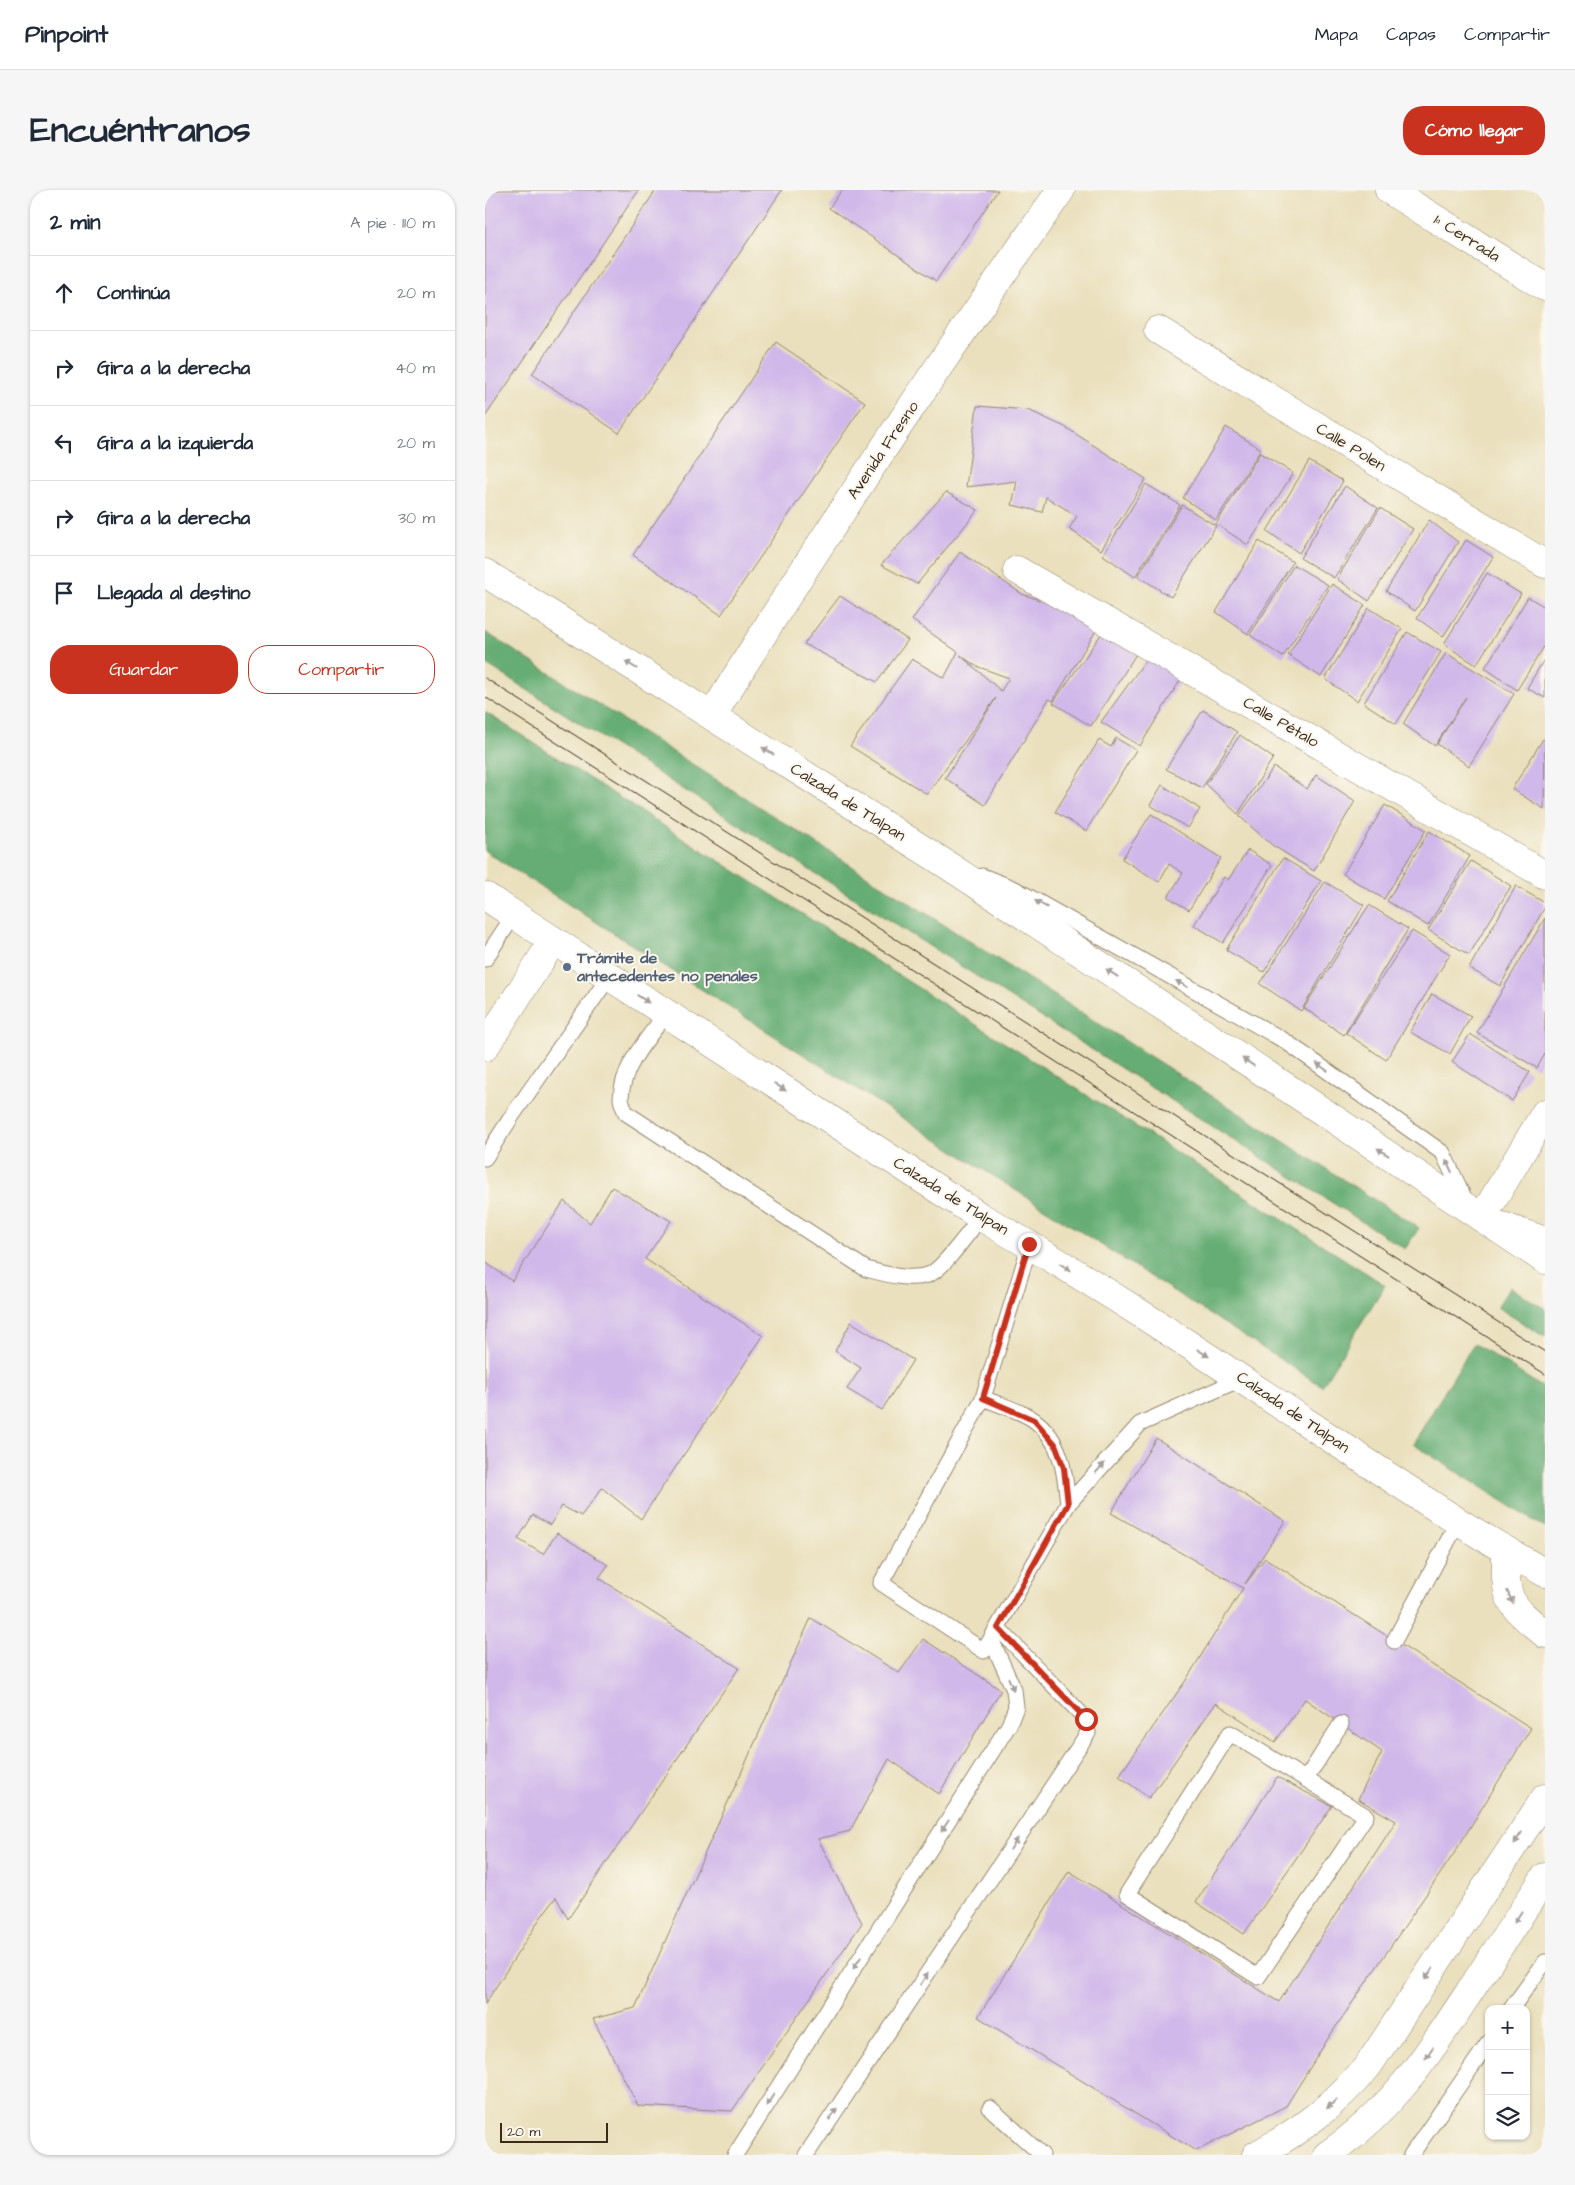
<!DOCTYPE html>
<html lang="es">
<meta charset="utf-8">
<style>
body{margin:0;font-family:"Architects Daughter",sans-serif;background:#f6f6f7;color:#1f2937}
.controls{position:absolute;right:15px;bottom:15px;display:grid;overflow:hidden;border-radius:10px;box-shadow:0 1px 4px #0004}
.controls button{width:45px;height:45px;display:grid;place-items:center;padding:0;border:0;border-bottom:1px solid #e0e1e3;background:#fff;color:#1f2937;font:25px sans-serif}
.scale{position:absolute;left:15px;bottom:12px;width:108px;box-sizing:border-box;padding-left:5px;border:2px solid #3b2a1e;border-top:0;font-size:14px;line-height:18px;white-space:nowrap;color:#3b2a1e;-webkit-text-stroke:4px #fbf7ec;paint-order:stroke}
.stop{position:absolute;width:15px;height:15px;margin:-11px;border:4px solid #c8321e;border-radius:50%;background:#fff}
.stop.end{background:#c8321e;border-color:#fff;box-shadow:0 1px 5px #0008}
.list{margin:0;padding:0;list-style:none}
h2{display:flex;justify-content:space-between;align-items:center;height:65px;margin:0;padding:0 20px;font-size:21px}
h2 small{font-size:16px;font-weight:400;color:#747a83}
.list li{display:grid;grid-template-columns:32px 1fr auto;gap:15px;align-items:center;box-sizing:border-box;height:75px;padding:0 20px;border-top:1px solid #e0e1e3}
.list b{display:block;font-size:19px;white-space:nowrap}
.list em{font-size:16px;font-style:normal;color:#747a83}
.actions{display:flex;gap:10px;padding:15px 20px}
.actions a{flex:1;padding:11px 0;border:1px solid #c8321e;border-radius:20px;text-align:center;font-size:18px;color:#c8321e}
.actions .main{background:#c8321e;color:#fff}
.icon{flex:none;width:28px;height:28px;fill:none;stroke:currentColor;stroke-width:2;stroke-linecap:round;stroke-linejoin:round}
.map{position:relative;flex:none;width:1060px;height:1965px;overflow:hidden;border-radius:20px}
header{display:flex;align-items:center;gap:30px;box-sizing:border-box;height:70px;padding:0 25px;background:#fff;border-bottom:1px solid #e0e1e3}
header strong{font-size:24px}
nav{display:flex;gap:28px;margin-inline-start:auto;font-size:18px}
.intro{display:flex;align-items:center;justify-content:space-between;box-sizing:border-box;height:120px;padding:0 30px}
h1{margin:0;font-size:35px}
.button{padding:12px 22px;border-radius:20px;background:#c8321e;color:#fff;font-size:18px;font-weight:700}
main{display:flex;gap:30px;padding:0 30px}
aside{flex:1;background:#fff;border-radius:20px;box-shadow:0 1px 4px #0004}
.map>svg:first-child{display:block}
</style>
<header>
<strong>Pinpoint</strong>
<nav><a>Mapa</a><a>Capas</a><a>Compartir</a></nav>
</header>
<div class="intro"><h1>Encuéntranos</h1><a class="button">Cómo llegar</a></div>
<main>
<aside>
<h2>2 min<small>A pie · 110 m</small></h2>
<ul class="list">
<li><svg class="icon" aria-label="ahead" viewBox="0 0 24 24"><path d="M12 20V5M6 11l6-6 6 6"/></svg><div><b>Continúa</b></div><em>20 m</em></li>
<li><svg class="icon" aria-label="right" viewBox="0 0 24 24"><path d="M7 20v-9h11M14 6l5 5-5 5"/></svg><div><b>Gira a la derecha</b></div><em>40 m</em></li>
<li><svg class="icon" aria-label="left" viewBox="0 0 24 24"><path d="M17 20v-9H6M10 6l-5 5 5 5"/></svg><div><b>Gira a la izquierda</b></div><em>20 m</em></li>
<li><svg class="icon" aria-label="right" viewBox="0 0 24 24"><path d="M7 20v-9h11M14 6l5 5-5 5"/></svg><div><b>Gira a la derecha</b></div><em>30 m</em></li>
<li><svg class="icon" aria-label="arrive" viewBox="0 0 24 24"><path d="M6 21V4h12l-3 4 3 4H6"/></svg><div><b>Llegada al destino</b></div></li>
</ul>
<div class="actions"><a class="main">Guardar</a><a>Compartir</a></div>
</aside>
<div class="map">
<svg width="1060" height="1965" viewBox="0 0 1060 1965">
<rect width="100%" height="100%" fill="#fbf7ec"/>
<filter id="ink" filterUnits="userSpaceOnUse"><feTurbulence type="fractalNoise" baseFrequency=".02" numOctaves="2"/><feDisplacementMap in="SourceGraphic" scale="10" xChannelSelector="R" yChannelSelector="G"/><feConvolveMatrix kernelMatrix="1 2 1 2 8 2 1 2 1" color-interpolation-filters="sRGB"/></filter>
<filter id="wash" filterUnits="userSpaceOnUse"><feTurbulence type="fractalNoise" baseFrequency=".0096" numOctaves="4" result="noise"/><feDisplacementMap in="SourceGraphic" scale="20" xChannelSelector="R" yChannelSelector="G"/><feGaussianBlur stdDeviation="1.12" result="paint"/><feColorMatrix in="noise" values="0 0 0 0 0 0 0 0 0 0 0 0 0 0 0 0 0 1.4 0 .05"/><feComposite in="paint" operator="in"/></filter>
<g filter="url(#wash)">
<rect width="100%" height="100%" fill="#eae0bd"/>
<!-- forest -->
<path fill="#66ad74" stroke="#506c49" d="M0,442L934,1038L920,1059L0,473Z
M0,522L900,1095L837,1196L0,661Z
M1025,1097L1060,1119V1147L1012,1117Z
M989,1153L1060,1199V1338L928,1254Z"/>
<g id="blocks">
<!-- building -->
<path fill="#d0b8ea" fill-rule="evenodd" d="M0,0H154L0,227Z
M171,0H297L134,243L47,184Z
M357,0H513L451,91L344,18Z
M291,152L380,212L236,425L148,365Z
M492,216L543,220L580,237L661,289L616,360L584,339L592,326L561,307L557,322L527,315L532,291L481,297Z
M741,237L776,259L731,330L698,308Z
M775,263L808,283L763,355L731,334Z
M824,271L858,291L814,363L782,341Z
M661,294L695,315L650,387L618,365Z
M860,296L893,318L849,388L815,368Z
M461,302L493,320L432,394L396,375Z
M697,315L731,336L686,407L653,386Z
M895,318L928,339L884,411L852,389Z
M944,330L973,352L930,421L901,401Z
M981,350L1008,367L958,447L932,428Z
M774,351L808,372L763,444L731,422Z
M475,362L537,404L578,418L612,439L568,511L564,509L500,615L460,588L511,508L442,604L365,556L427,469L459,488L473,462L427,430ZM475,465L491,476L524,488L516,501Z
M809,375L843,395L798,467L765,445Z
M1002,383L1036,404L991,475L959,454Z
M847,394L880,415L836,487L803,465Z
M355,406L423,450L392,492L319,454Z
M1043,407L1060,417V455L1032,500L1000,478Z
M884,418L917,439L872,511L840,489Z
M922,442L956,462L911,534L879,513Z
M617,443L651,464L606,536L568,513Z
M666,463L699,484L655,556L616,532Z
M961,463L1029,504L984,576L952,554L981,507L950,556L918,534Z
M1060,468V508L1042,498Z
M718,520L752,542L717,598L681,579Z
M755,545L788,568L753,624L721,594Z
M631,548L651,560L601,641L570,622L614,550L626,557Z
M1058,549L1060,551L1059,619L1027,599Z
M789,577L822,599L831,585L870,611L829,681L787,655L754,626Z
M677,595L715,619L703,638L665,615Z
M900,615L941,640L899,709L858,684Z
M666,624L736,668L704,720L683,707L698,683L684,674L674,692L637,669Z
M944,641L985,666L943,736L902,711Z
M763,660L787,675L738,753L709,735L739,687L743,690Z
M798,668L836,691L779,782L741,760Z
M986,671L1026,696L984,765L943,740Z
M840,692L879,715L816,821L775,794Z
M1031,696L1060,713V717L1015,796L984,778Z
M884,715L923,739L859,845L819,818Z
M1060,728V864L1052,878L992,843Z
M927,741L965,764L901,870L861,843Z
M947,804L986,826L965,864L925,842Z
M985,844L1045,882L1027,911L967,872Z
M127,997L186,1031L160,1069L278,1146L156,1329L117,1298L96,1326L77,1316L65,1335L48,1325L33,1349L58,1364L72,1343L123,1375L114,1388L254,1478L83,1729L71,1707L56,1727L0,1814V1072L27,1091L79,1011L105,1033Z
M366,1132L428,1170L397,1220L362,1199L376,1178L350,1161Z
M671,1248L800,1331L760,1394L780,1368L1046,1538L970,1662L846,1844L801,1916L711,1961L493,1827L584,1681L794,1812L911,1631L873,1609L897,1562L820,1509L790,1552L731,1513L664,1608L634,1586L701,1490L758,1398L626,1323Z
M326,1428L414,1483L438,1449L516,1500L454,1604L404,1569L365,1641L333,1649L377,1733L247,1921L153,1916L108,1829L150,1818Z
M792,1587L847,1616L759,1744L711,1712Z"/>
</g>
</g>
<g filter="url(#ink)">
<use href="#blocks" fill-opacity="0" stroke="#92856e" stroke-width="1"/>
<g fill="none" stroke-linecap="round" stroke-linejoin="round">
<defs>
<path id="lane" d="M497,686L530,699L800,851L958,963L982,1014
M0,769L29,725
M181,824C163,848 137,876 136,908C136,913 139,918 141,923L381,1079C401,1084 423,1091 443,1085C458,1080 485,1040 496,1027
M0,968L27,926L124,787
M545,1054L498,1208L396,1393L499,1461L583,1314L655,1234L758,1188
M498,1208C514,1215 535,1220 549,1230C577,1250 580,1283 583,1314
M909,1451L973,1332
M745,1543L881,1626L773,1787L642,1704Z
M821,1589L856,1534
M1026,1819L1060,1772
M505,1918L557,1965
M250,1965L524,1535L531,1517L529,1500L506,1449
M321,1965L603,1543L601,1529L513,1438
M926,1965L1004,1852"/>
<path id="street" d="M904,0L1060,97
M673,140L1060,374
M532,380L1060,685
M227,526C337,346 455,172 576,0
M997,1028L1060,923"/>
<path id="secondary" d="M0,857L68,751
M1017,1036L1060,1051
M842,1965C907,1921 943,1865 985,1801C1010,1763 1035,1725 1060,1687"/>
<path id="highway" d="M0,383L450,667L810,903L1060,1070
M0,706L496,1027C660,1120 813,1229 972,1331C1001,1349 1031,1366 1060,1383
M1021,1360C1020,1410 1021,1412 1060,1444
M771,1965C816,1941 849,1915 883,1876L1060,1608"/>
</defs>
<!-- lane casing -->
<use href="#lane" stroke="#92856e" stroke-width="17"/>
<!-- street casing -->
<use href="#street" stroke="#92856e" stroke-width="29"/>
<!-- secondary casing -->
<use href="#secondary" stroke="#92856e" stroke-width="29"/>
<!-- highway casing -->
<use href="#highway" stroke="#92856e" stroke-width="29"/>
<!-- lane -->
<use href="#lane" stroke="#fff" stroke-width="15"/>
<!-- street -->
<use href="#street" stroke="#fff" stroke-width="28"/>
<!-- secondary -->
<use href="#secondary" stroke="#fff" stroke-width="28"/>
<!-- highway -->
<use href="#highway" stroke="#fff" stroke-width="28"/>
<!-- tram -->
<path stroke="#3b2a1e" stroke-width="1" d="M0,488L1060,1162
M0,507L1060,1184"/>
</g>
<!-- one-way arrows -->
<defs><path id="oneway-solid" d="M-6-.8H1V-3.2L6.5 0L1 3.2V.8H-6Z" transform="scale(1.25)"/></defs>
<g fill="#a79f9a">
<use href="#oneway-solid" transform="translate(146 475) rotate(-148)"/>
<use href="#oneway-solid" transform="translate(283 561) rotate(-148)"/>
<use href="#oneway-solid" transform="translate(556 714) rotate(-151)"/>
<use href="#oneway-solid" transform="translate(627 783) rotate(-147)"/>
<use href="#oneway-solid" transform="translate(697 794) rotate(-151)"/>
<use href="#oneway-solid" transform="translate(158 809) rotate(33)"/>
<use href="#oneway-solid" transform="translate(763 872) rotate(-147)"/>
<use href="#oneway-solid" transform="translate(837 877) rotate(-145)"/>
<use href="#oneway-solid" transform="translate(295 897) rotate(33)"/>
<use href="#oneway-solid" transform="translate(898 962) rotate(-146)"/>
<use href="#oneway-solid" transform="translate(964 976) rotate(-115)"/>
<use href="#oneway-solid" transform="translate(580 1077) rotate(32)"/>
<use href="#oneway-solid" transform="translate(718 1163) rotate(32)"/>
<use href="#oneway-solid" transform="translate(615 1278) rotate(-48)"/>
<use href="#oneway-solid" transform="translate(1025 1407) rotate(66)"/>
<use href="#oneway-solid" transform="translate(526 1494) rotate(67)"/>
<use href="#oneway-solid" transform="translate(460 1636) rotate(123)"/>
<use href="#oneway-solid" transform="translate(1033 1648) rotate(123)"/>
<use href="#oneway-solid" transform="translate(529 1654) rotate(-56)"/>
<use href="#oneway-solid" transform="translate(1033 1727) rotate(123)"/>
<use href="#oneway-solid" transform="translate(372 1773) rotate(123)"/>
<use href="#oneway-solid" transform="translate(944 1784) rotate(123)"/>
<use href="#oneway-solid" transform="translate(439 1789) rotate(-56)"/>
<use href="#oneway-solid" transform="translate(944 1863) rotate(124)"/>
<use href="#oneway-solid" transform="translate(285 1910) rotate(123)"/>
<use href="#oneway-solid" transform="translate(847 1914) rotate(139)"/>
<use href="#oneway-solid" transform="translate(348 1924) rotate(-56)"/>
</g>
</g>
<g fill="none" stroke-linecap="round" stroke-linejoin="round" filter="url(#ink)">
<!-- route -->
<path stroke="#c8321e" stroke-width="6" d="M544,1054L498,1208L549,1230L570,1254L579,1278L583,1314L513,1438L601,1529"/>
</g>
<!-- markers -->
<circle fill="#5c6f8a" stroke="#fbf7ec" stroke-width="2" cx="82" cy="777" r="5"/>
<g text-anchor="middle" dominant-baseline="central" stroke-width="4" stroke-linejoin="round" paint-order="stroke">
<!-- street labels -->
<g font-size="16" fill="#3b2a1e" stroke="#fbf7ec">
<text transform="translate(982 48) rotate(32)">1ª Cerrada</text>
<text transform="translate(866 257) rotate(31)">Calle Polen</text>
<text transform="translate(398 260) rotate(-56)">Avenida Fresno</text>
<text transform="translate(796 532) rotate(30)">Calle Pétalo</text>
<text transform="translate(363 612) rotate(32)">Calzada de Tlalpan</text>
<text transform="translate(466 1006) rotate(32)">Calzada de Tlalpan</text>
<text transform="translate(808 1222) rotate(34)">Calzada de Tlalpan</text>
</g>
<!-- service labels -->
<g font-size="16" font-weight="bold" fill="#4e5e75" stroke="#fbf7ec" text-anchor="start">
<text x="92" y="768">Trámite de<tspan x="92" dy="18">antecedentes no penales</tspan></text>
</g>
</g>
</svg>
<div class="controls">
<button>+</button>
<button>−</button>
<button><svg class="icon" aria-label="layers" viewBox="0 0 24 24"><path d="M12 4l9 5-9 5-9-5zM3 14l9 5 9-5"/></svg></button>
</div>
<div class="scale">20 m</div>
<div class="stop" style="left:601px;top:1529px"></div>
<div class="stop end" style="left:544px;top:1054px"></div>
</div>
</main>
